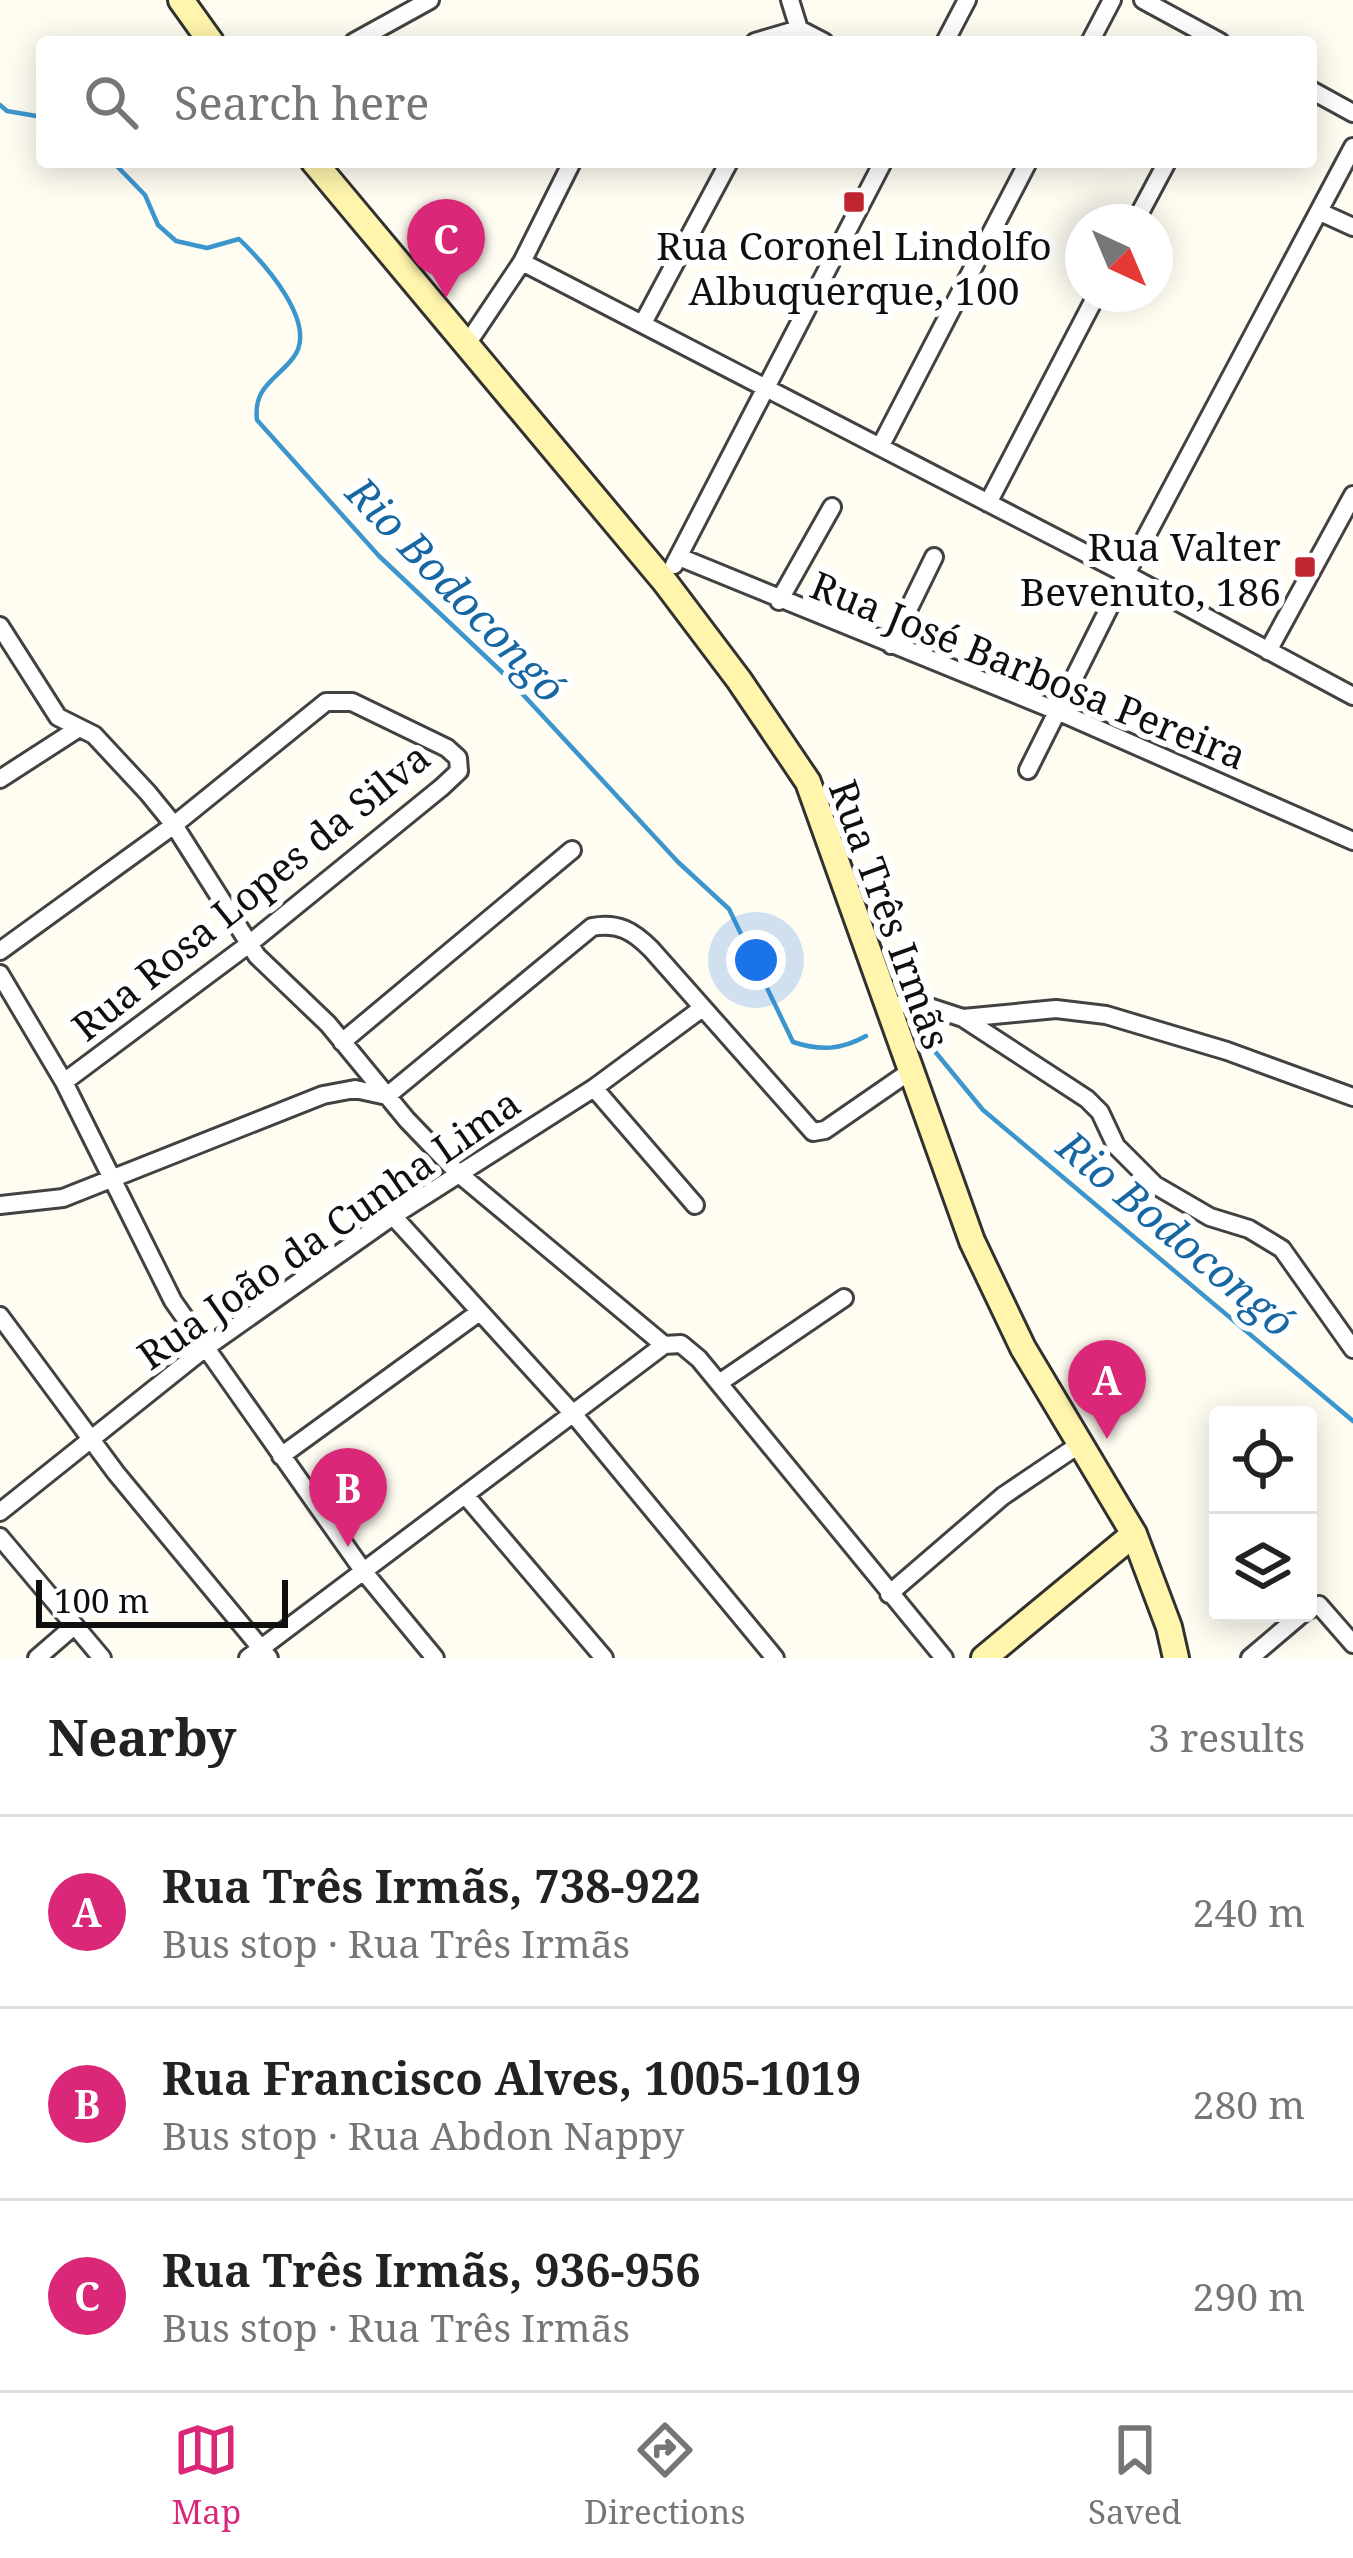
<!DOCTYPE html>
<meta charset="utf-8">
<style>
body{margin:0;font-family:"Noto Serif",serif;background:#f6f6f6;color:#222}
.controls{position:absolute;right:36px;bottom:36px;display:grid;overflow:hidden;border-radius:12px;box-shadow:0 6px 30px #0003}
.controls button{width:108px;height:108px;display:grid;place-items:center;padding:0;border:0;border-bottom:3px solid #e0e0e0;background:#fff;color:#222;font:60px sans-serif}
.compass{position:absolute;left:1065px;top:204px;width:108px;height:108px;border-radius:50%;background:#fff;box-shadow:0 6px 30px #0003;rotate:136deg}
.scale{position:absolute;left:36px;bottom:30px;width:252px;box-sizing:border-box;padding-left:12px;border:6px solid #0f0f0f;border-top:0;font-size:33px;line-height:42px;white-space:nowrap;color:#0f0f0f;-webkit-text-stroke:9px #fff;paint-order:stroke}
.you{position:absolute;left:756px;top:960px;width:42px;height:42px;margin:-30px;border:9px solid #fff;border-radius:50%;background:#1a73e8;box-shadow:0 0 0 18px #1a73e833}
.badge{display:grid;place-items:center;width:78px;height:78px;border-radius:50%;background:#db2777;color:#fff;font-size:39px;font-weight:700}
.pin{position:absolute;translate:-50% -99px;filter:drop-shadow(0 3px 6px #0008)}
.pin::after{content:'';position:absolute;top:63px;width:42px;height:36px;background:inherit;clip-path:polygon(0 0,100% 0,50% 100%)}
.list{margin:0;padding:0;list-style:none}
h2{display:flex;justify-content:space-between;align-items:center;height:156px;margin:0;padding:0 48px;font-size:51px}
h2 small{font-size:39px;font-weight:400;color:#767676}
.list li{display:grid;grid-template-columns:78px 1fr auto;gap:36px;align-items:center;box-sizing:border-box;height:192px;padding:0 48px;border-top:3px solid #e0e0e0}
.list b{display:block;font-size:45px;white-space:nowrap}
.list p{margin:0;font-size:39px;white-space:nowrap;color:#767676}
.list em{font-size:39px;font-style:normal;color:#767676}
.icon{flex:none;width:66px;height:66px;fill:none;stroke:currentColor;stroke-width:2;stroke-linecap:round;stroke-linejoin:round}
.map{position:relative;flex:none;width:1353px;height:1658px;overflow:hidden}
.search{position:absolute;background:#fff;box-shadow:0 6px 30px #0003;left:36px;right:36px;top:36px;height:132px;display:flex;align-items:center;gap:30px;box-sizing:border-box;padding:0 42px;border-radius:12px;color:#767676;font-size:45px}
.sheet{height:732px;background:#fff}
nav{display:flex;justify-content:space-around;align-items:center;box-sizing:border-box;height:168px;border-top:3px solid #e0e0e0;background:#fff;font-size:33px;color:#767676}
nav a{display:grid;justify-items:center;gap:6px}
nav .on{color:#db2777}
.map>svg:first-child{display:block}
</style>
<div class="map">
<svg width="1353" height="1658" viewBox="0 0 1353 1658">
<rect width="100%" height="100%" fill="#fffcf2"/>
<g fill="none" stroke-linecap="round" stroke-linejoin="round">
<!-- stream -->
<path stroke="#3c96ce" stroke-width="4.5" d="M0,105L7,111L42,117
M113,162L145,195L158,225L176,241L207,248L239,239C263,262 320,324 293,358C276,380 253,387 257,420L379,556L504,674L678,862L729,909L793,1042C820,1051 841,1050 866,1036
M919,1032L983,1110L1353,1421"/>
<defs>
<path id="street" d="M790,0L799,29L796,36
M1143,0L1220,42
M354,42L430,0
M755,42L799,29L824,42
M945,42L967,0
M1090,42L1112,0
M1311,90L1353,113
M1320,212L1353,227
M1135,222L1167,162
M522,262L1126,574L1353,696
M643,323L729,162
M467,344L522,262L572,162
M880,447L1028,162
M988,503L1097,294
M679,557L1057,711L1353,841
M674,565L883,162
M779,601L832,507
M0,626L58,717L94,735L148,793L174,825L257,956L328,1024L407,1120L458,1173L664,1345L681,1344L699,1359L944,1658
M891,645L934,557
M1268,651L1353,495
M1028,770L1126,574L1353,147
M0,779L79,728
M0,951L174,825L326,702H352L447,748L458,758L459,771L442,787L249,944L64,1082
M0,974L64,1082L173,1301L364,1572L435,1658
M885,1006L917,1003L963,1018L1087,1099L1100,1112L1116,1146L1155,1185L1210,1217L1249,1229L1282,1249L1353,1349
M963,1018L1056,1009L1106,1015L1227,1051L1353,1097
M342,1042L572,850
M594,1088L695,1205
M0,1205L63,1198L323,1095L355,1089L387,1096L592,927C618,922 633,931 651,949L813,1132L825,1130L909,1072
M393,1216L575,1416L775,1658
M0,1316L116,1473L269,1658
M719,1383L844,1298
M281,1456L478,1313
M466,1496L604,1658
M0,1512L204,1349L393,1216L594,1088L701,1009
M0,1537L102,1658
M889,1594L1003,1496L1080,1444
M1308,1610L1319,1605L1353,1644
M37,1658L74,1626
M248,1658L664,1345
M1250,1658L1303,1613"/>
<path id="secondary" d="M181,0L211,42
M314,162L665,582L739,680L808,782L972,1241L1023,1348L1134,1534L1169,1627L1176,1658
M984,1658L1134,1534"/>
</defs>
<!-- street casing -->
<use href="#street" stroke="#424242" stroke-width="22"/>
<!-- secondary casing -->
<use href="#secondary" stroke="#313131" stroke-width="30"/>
<!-- street -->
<use href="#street" stroke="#fff" stroke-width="16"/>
<!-- secondary -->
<use href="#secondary" stroke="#fff5ad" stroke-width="24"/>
</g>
<!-- markers -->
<g fill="#c1252f" stroke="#fff" stroke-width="4.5">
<rect x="842" y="190" width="24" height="24" rx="6"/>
<rect x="1293" y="555" width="24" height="24" rx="6"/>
</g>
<g text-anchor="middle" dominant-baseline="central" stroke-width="12" stroke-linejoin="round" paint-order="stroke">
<!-- poi labels -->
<g font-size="39" fill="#0f0f0f" stroke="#fff">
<text x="854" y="244">Rua Coronel Lindolfo<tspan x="854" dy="45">Albuquerque, 100</tspan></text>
<text x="1281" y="545" text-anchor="end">Rua Valter<tspan x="1281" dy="45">Bevenuto, 186</tspan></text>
</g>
<!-- street labels -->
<g font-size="39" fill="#0f0f0f" stroke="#fff">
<text transform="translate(1029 669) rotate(22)">Rua José Barbosa Pereira</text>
<text transform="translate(250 891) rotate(-39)">Rua Rosa Lopes da Silva</text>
<text transform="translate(891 914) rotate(70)">Rua Três Irmãs</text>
<text transform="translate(328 1228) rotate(-35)">Rua João da Cunha Lima</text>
</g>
<!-- water labels -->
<g font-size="42" font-style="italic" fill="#1767a3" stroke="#fff">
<text transform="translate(457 589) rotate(46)">Rio Bodocongó</text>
<text transform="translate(1177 1233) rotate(40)">Rio Bodocongó</text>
</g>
</g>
</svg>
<div class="controls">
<button><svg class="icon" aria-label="locate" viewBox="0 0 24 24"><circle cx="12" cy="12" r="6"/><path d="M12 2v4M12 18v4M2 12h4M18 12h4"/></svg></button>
<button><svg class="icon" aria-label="layers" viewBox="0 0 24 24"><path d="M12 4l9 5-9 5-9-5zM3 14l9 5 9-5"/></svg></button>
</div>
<svg class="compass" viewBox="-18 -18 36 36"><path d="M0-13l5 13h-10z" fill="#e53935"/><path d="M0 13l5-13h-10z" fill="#767676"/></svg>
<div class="scale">100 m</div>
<div class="you"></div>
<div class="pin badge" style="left:1107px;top:1439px">A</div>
<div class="pin badge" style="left:348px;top:1547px">B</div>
<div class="pin badge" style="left:446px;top:298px">C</div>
<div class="search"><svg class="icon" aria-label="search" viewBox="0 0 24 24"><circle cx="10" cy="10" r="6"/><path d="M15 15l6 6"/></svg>Search here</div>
</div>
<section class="sheet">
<h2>Nearby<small>3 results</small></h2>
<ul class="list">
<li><span class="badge">A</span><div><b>Rua Três Irmãs, 738-922</b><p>Bus stop · Rua Três Irmãs</p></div><em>240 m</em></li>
<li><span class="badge">B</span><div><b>Rua Francisco Alves, 1005-1019</b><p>Bus stop · Rua Abdon Nappy</p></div><em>280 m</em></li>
<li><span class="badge">C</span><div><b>Rua Três Irmãs, 936-956</b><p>Bus stop · Rua Três Irmãs</p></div><em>290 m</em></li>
</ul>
</section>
<nav>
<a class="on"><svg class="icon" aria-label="map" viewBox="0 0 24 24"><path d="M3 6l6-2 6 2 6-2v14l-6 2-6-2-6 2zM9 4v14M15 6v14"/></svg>Map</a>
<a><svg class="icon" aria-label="directions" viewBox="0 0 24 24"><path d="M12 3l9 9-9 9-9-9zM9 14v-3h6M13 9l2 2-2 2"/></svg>Directions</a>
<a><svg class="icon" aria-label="saved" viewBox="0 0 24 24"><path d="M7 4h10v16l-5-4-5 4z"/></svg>Saved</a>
</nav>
